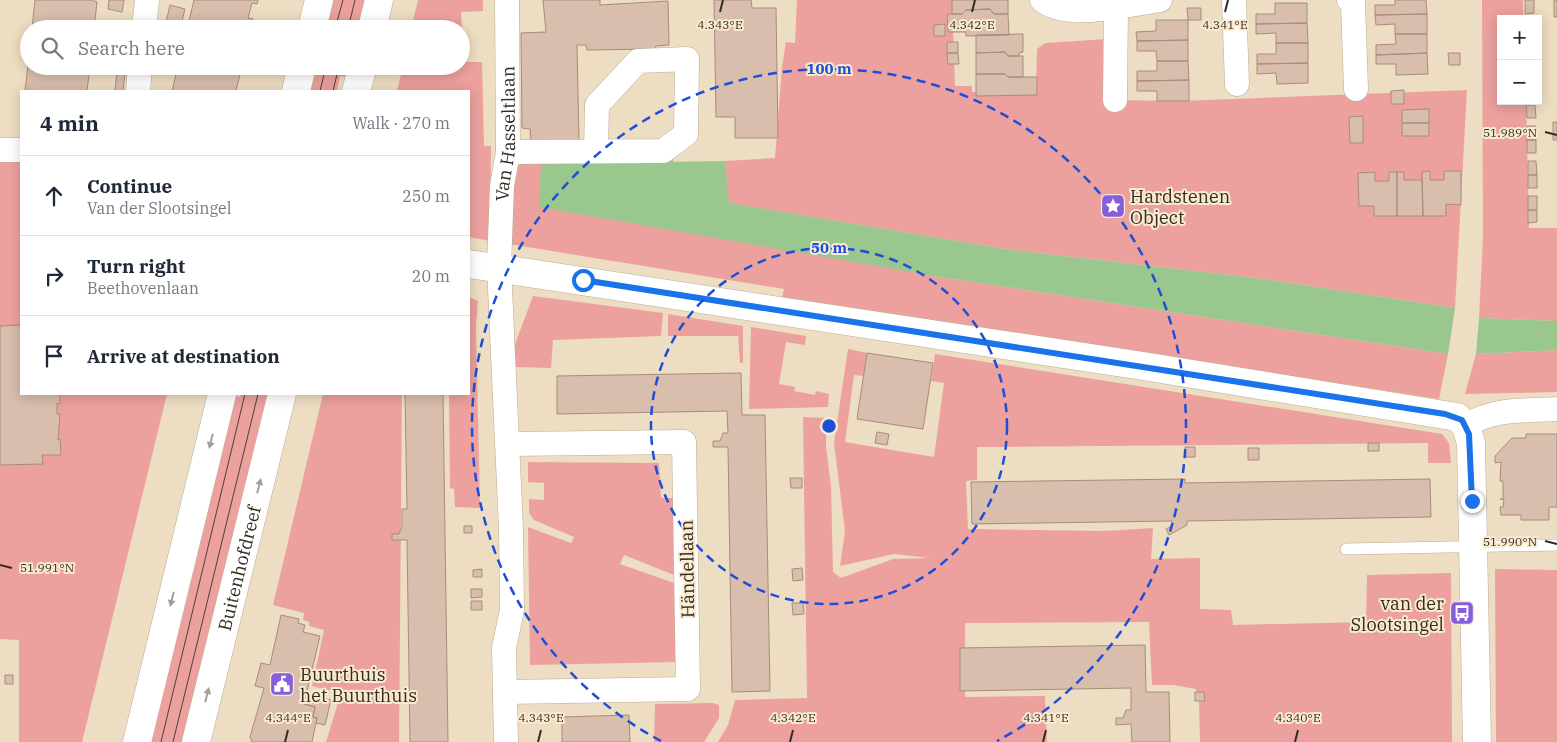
<!DOCTYPE html>
<meta charset="utf-8">
<style>
body{margin:0;font-family:"IBM Plex Serif",serif;background:#f6f6f7;color:#1f2937}
.controls{position:absolute;right:15px;top:15px;display:grid;overflow:hidden;border-radius:0px;box-shadow:0 2px 12px #0003}
.controls button{width:45px;height:45px;display:grid;place-items:center;padding:0;border:0;border-bottom:1px solid #e0e1e3;background:#fff;color:#1f2937;font:25px sans-serif}
.stop{position:absolute;width:15px;height:15px;margin:-11px;border:4px solid #1a73e8;border-radius:50%;background:#fff}
.stop.end{background:#1a73e8;border-color:#fff;box-shadow:0 1px 5px #0008}
.list{margin:0;padding:0;list-style:none}
h2{display:flex;justify-content:space-between;align-items:center;height:65px;margin:0;padding:0 20px;font-size:21px}
h2 small{font-size:16px;font-weight:400;color:#747a83}
.list li{display:grid;grid-template-columns:32px 1fr auto;gap:15px;align-items:center;box-sizing:border-box;height:80px;padding:0 20px;border-top:1px solid #e0e1e3}
.list b{display:block;font-size:19px;white-space:nowrap}
.list p{margin:0;font-size:16px;white-space:nowrap;color:#747a83}
.list em{font-size:16px;font-style:normal;color:#747a83}
.icon{flex:none;width:28px;height:28px;fill:none;stroke:currentColor;stroke-width:2;stroke-linecap:round;stroke-linejoin:round}
.map{position:relative;flex:none;width:1557px;height:742px;overflow:hidden}
.search{position:absolute;background:#fff;box-shadow:0 2px 12px #0003;left:20px;top:20px;width:450px;height:55px;display:flex;align-items:center;gap:12px;box-sizing:border-box;padding:0 18px;border-radius:28px;color:#747a83;font-size:19px}
.panel{position:absolute;background:#fff;box-shadow:0 2px 12px #0003;left:20px;top:90px;width:450px;height:305px;border-radius:0px}
.map>svg:first-child{display:block}
</style>
<div class="map">
<svg width="1557" height="742" viewBox="0 0 1557 742">
<rect width="100%" height="100%" fill="#edddc2"/>
<!-- green -->
<path fill="#eca19e" d="M326,0H368L361,29H319Z
M418,0H483V11L461,12L462,30L411,29Z
M797,0H952L955,86H972V92L1036,91L1037,49L1045,43L1107,39L1109,100L1182,101L1467,90L1455,308L1264,279L1012,250L728,203L725,161L775,158L782,67L786,42L795,43Z
M1482,0H1523V19H1501V101H1526L1529,228H1557V321L1479,318L1483,238Z
M461,62H482L484,146H491L490,241L469,237V91H397L403,66H461Z
M310,66H352L349,78L340,76L337,91H304Z
M674,156L673,162L541,164L933,276L1448,354L1439,399L782,298L784,289L509,244L512,173L525,158Z
M0,162H21V394H167L82,742H19V640L0,639Z
M533,296L663,313L661,336L553,340L551,368L516,367L514,347Z
M469,297L478,301L476,326L480,508L455,507L454,489L450,488L449,394H469Z
M668,314L743,326V363H740L738,336H668Z
M751,327L806,336L805,345L786,342L779,384L795,387L794,391L815,395L816,391L829,394L828,407L749,409Z
M848,349L867,353L864,376L854,375L845,442L934,457L944,383L931,381L935,354L1442,434L1449,443L1451,463H1428V443L977,447V480L966,481L968,529L1104,531L1153,528L1151,559L1200,558V609L1231,610L1233,625L1366,622L1367,575L1451,573L1452,742H1200L1199,699L1196,689L1173,685H1152L1149,622L965,623V697L1045,696L1047,742H718L728,725L735,700L807,698L803,417L826,418V446L831,487L833,572L841,578L893,559L929,558L894,554L840,566L845,531L834,443Z
M1557,350V392L1465,394L1476,354Z
M241,394H273L189,742H146L231,395L240,397Z
M323,394H402L399,742H326L341,693L312,686L324,630L309,626V622L303,620L304,613L273,605Z
M528,462L659,463L661,498H673L674,575L624,555L620,564L674,583L677,662L530,665L528,527L571,543L574,537L534,520L529,513V499L544,500V483L528,482Z
M1495,569L1557,570V742H1496Z
M713,703L719,705V718L704,742H654L655,704Z"/>
<!-- water -->
<path fill="#9ac78d" d="M725,161L729,203L1012,250L1264,279L1455,308L1448,354L933,276L539,207L541,164Z
M1479,318L1557,321V350L1476,354Z"/>
<!-- building -->
<path fill="#d9bdad" stroke="#a78c7c" d="M35,0H92L97,2L94,29H32Z
M109,0H124L122,12L108,9Z
M194,0H258L257,4L252,3L248,18L253,19L251,29H187Z
M543,0H600V5L668,1L669,45L656,46L655,49L587,50L586,45H577L579,141L531,142L530,129L522,128L521,33L546,32Z
M714,0H751L752,8H776L778,138H735V117H716Z
M952,0H1008V14H994L990,9L966,10L962,14H952Z
M1395,0H1426L1427,14L1375,15V5H1395Z
M1525,0H1534V13L1525,14Z
M1554,0H1557V17H1554Z
M1275,3H1307V23L1256,24V14H1275Z
M170,5L185,9L180,29L165,27Z
M1187,8H1201V20H1188Z
M990,9L994,14H1008L1009,35L966,36V32H948L947,14H962L966,10Z
M1427,14V34H1395V24L1376,25L1375,15Z
M1156,20H1188V40L1137,41L1136,32L1156,31Z
M1307,23L1308,43H1276V33L1256,34V24Z
M945,24V36H934V25Z
M1023,34V52L1019,53V56H1008L1005,52L976,53V35Z
M1395,34H1427V53L1376,55V45L1396,44Z
M1188,40V61H1157L1156,51H1137V41Z
M947,42H958V53H947Z
M1276,43H1308V63L1257,64V54H1276Z
M1005,52L1008,56H1023V77H1008L1005,74H976V53Z
M947,53H958L959,64H948Z
M1427,53L1428,74L1396,75V64H1376V55Z
M1448,53H1460V65H1449Z
M29,56V66H90L87,91H25Z
M1157,61H1188L1189,80L1137,81V71H1157Z
M1308,63V83L1277,84L1276,73L1257,74V64Z
M178,66H242L236,91H172Z
M117,71L125,72L123,91H115Z
M976,74H1005L1008,77H1037V95L976,96Z
M1189,80V101H1157V91H1137V81Z
M1404,90V104H1391V91Z
M1526,105H1535L1536,118H1527Z
M1429,109V123H1402V110Z
M1363,116V143H1350L1349,117Z
M1553,122H1557V140H1553Z
M1402,123H1429V136H1402Z
M1527,126H1536V140H1527Z
M1527,140H1536V153H1527Z
M1528,161H1536L1537,175H1528Z
M1430,171V180H1444V171H1461V205L1446,204V216H1423L1422,172Z
M1375,172V181H1389V172H1397V216H1374V206H1359L1358,173Z
M1397,172H1404V180H1422L1423,216H1397Z
M1528,175H1537V188H1528Z
M1528,196H1537V210H1528Z
M1528,210H1537V222L1528,223Z
M21,325V394H60V404L57,403V414H60L58,440L60,439L61,455H42L43,464L0,465V326Z
M867,353L933,363L923,429L857,419Z
M741,373L742,415H765L770,691L732,692L728,447H713V441H720L723,433H728L727,411L557,414V376Z
M405,394H443L448,742H410L407,540H392V534H399L402,526V509H407Z
M877,432L889,434L887,445L875,443Z
M1526,434H1557V507H1549V520H1521V515H1501L1500,507H1503L1504,500L1500,499H1503V481H1500L1501,462L1495,463V456L1512,438H1526Z
M1368,443H1379V451H1368Z
M1185,447H1195V457H1186Z
M1248,448H1259V460H1248Z
M790,478H802V488H791Z
M1185,479V483L1430,479L1431,517L1187,521V525L1169,535L1166,529L1172,526V521L972,524L971,482Z
M464,526H472V533H464Z
M802,568L803,580L793,581L792,569Z
M482,569V577H473V570Z
M471,589H482V597L471,598Z
M471,601H482V610H471Z
M792,603H803L804,614L793,615Z
M281,615L299,619L298,623L305,625L303,632L320,636L304,704L315,707L313,717L317,718L312,742H252L250,737L264,688L255,686L261,663L270,665Z
M1145,645L1146,692H1169L1170,742H1132L1131,724L1116,725V718H1123L1126,710H1131V688L960,691V648Z
M5,675H13V684H5Z
M1195,692H1204L1205,701H1195Z
M306,694L331,700L325,725L316,723L317,718L313,717L315,707L304,704Z
M629,715L630,742H562V717Z"/>
<g fill="none" stroke-linecap="round" stroke-linejoin="round">
<defs>
<path id="service" d="M1346,549L1557,545"/>
<g id="minor">
<path d="M1042,0C1067,21 1129,4 1160,0"/>
<path d="M1234,0L1237,84"/>
<path d="M1349,0L1353,3L1356,89"/>
<path d="M144,29L147,0"/>
<path d="M138,91L140,66"/>
<path d="M1115,100L1116,6"/>
<path d="M0,150H21"/>
<path d="M508,152L663,151L686,134L687,59L638,61L597,105L596,150"/>
<path d="M1466,426C1492,408 1526,411 1557,409"/>
<path d="M505,692L688,689L684,442L509,444"/>
<path id="s1" d="M506,742L504,648L512,610L511,529L499,267L502,186L508,152L507,0"/>
</g>
<g id="tertiary">
<path d="M312,29L319,0"/>
<path d="M372,29L379,0"/>
<path d="M296,91L302,66"/>
<path d="M356,91L363,66"/>
<path d="M469,264L1143,366L1457,417L1466,426L1471,443L1477,742"/>
<path d="M137,742L222,394"/>
<path id="s2" d="M196,742L282,394"/>
</g>
</defs>
<!-- service casing -->
<use href="#service" stroke="#bcac93" stroke-width="12"/>
<!-- minor casing -->
<use href="#minor" stroke="#bcac93" stroke-width="25"/>
<!-- tertiary casing -->
<use href="#tertiary" stroke="#bcac93" stroke-width="29"/>
<!-- service -->
<use href="#service" stroke="#fff" stroke-width="11"/>
<!-- minor -->
<use href="#minor" stroke="#fff" stroke-width="24"/>
<!-- tertiary -->
<use href="#tertiary" stroke="#fff" stroke-width="28"/>
<!-- tram -->
<path stroke="#4a4236" stroke-width="1" d="M335,29L343,0
M348,29L355,0
M320,91L326,66
M333,91L339,66
M161,742L245,394
M173,742L258,394"/>
</g>
<!-- one-way arrows -->
<defs><path id="oneway-solid" d="M-6-.8H1V-3.2L6.5 0L1 3.2V.8H-6Z" transform="scale(1.25)"/></defs>
<g fill="#a3a09c">
<use href="#oneway-solid" transform="translate(211 441) rotate(104)"/>
<use href="#oneway-solid" transform="translate(259 486) rotate(-76)"/>
<use href="#oneway-solid" transform="translate(172 599) rotate(104)"/>
<use href="#oneway-solid" transform="translate(207 695) rotate(-76)"/>
</g>
<g fill="none" stroke-linecap="round" stroke-linejoin="round">
<!-- route -->
<path stroke="#1a73e8" stroke-width="6" d="M583,280L1445,414L1462,420L1469,434L1472,501"/>
</g>
<!-- ticks -->
<path fill="none" stroke="#332c22" stroke-width="2" d="M720,12L723,0M972,12L975,0M1225,12L1228,0M1545,132L1557,135M1545,541L1557,544M0,565L12,568M285,742L288,730M538,742L541,730M790,742L793,730M1043,742L1046,730M1295,742L1298,730"/>
<!-- distance rings -->
<g fill="none" stroke="#1d4ed8" stroke-width="2.5" stroke-dasharray="9 6">
<circle cx="829" cy="426" r="178"/>
<path d="M661 741A357 357 0 1 1 997 741"/>
</g>
<!-- icons -->
<defs>
<symbol id="sight-square" viewBox="-11 -11 22 22"><rect x="-9" y="-9" width="18" height="18" rx="4" fill="#845fd9" stroke="#faeacf"/><path d="M0-6L1.8-2.2L6-1.7L2.9 1.2L3.7 5.4L0 3.3L-3.7 5.4L-2.9 1.2L-6-1.7L-1.8-2.2Z" fill="#fff"/></symbol>
<symbol id="bus-square" viewBox="-11 -11 22 22"><rect x="-9" y="-9" width="18" height="18" rx="4" fill="#845fd9" stroke="#faeacf"/><path d="M-5-6H5V4H4V6H2V4H-2V6H-4V4H-5ZM-3.5-4V0h7V-4ZM-3.5 1.2v1.5H-2V1.2ZM2 1.2v1.5H3.5V1.2Z" fill="#fff"/></symbol>
<symbol id="civic-square" viewBox="-11 -11 22 22"><rect x="-9" y="-9" width="18" height="18" rx="4" fill="#845fd9" stroke="#faeacf"/><path d="M-.6-6.5H3V-4.5H.6V-3L4-1V1h2V6H-6V1h2V-1L-.6-3ZM-1.2 2.5V6h2.4V2.5Z" fill="#fff"/></symbol>
</defs>
<g fill-rule="evenodd">
<use href="#sight-square" x="1099" y="192" width="28" height="28"/>
<use href="#bus-square" x="1448" y="599" width="28" height="28"/>
<use href="#civic-square" x="268" y="670" width="28" height="28"/>
</g>
<g text-anchor="middle" dominant-baseline="central" stroke-width="4" stroke-linejoin="round" paint-order="stroke">
<!-- street labels -->
<g font-size="18" fill="#332c22" stroke="#faeacf">
<text stroke="none"><textPath href="#s1" startOffset="610">Van Hasseltlaan</textPath></text>
<text stroke="none"><textPath href="#s2" startOffset="179">Buitenhofdreef</textPath></text>
<text transform="translate(687 569) rotate(-91)">Händellaan</text>
</g>
<!-- poi labels -->
<g font-size="18" fill="#332c22" stroke="#faeacf" text-anchor="start">
<text x="1130" y="196">Hardstenen<tspan x="1130" dy="21">Object</tspan></text>
<text x="1444" y="603" text-anchor="end">van der<tspan x="1444" dy="21">Slootsingel</tspan></text>
<text x="300" y="674">Buurthuis<tspan x="300" dy="21">het Buurthuis</tspan></text>
</g>
</g>
<g font-size="12" text-anchor="middle" fill="#332c22" stroke="#faeacf" stroke-width="4" stroke-linejoin="round" paint-order="stroke">
<text x="720" y="29">4.343°E</text>
<text x="972" y="29">4.342°E</text>
<text x="1225" y="29">4.341°E</text>
<text x="1510" y="137">51.989°N</text>
<text x="1510" y="546">51.990°N</text>
<text x="47" y="572">51.991°N</text>
<text x="288" y="722">4.344°E</text>
<text x="541" y="722">4.343°E</text>
<text x="793" y="722">4.342°E</text>
<text x="1046" y="722">4.341°E</text>
<text x="1298" y="722">4.340°E</text>
</g>
<circle cx="829" cy="426" r="8" fill="#1d4ed8" stroke="#faeacf" stroke-width="2.5"/>
<g font-size="15" text-anchor="middle" font-weight="bold" fill="#1d4ed8" stroke="#faeacf" stroke-width="4" stroke-linejoin="round" paint-order="stroke">
<text x="829" y="74">100 m</text>
<text x="829" y="253">50 m</text>
</g>
</svg>
<div class="controls">
<button>+</button>
<button>−</button>
</div>
<div class="stop" style="left:583px;top:280px"></div>
<div class="stop end" style="left:1472px;top:501px"></div>
<div class="search"><svg class="icon" aria-label="search" viewBox="0 0 24 24"><circle cx="10" cy="10" r="6"/><path d="M15 15l6 6"/></svg>Search here</div>
<section class="panel">
<h2>4 min<small>Walk · 270 m</small></h2>
<ul class="list">
<li><svg class="icon" aria-label="ahead" viewBox="0 0 24 24"><path d="M12 20V5M6 11l6-6 6 6"/></svg><div><b>Continue</b><p>Van der Slootsingel</p></div><em>250 m</em></li>
<li><svg class="icon" aria-label="right" viewBox="0 0 24 24"><path d="M7 20v-9h11M14 6l5 5-5 5"/></svg><div><b>Turn right</b><p>Beethovenlaan</p></div><em>20 m</em></li>
<li><svg class="icon" aria-label="arrive" viewBox="0 0 24 24"><path d="M6 21V4h12l-3 4 3 4H6"/></svg><div><b>Arrive at destination</b></div></li>
</ul>
</section>
</div>
